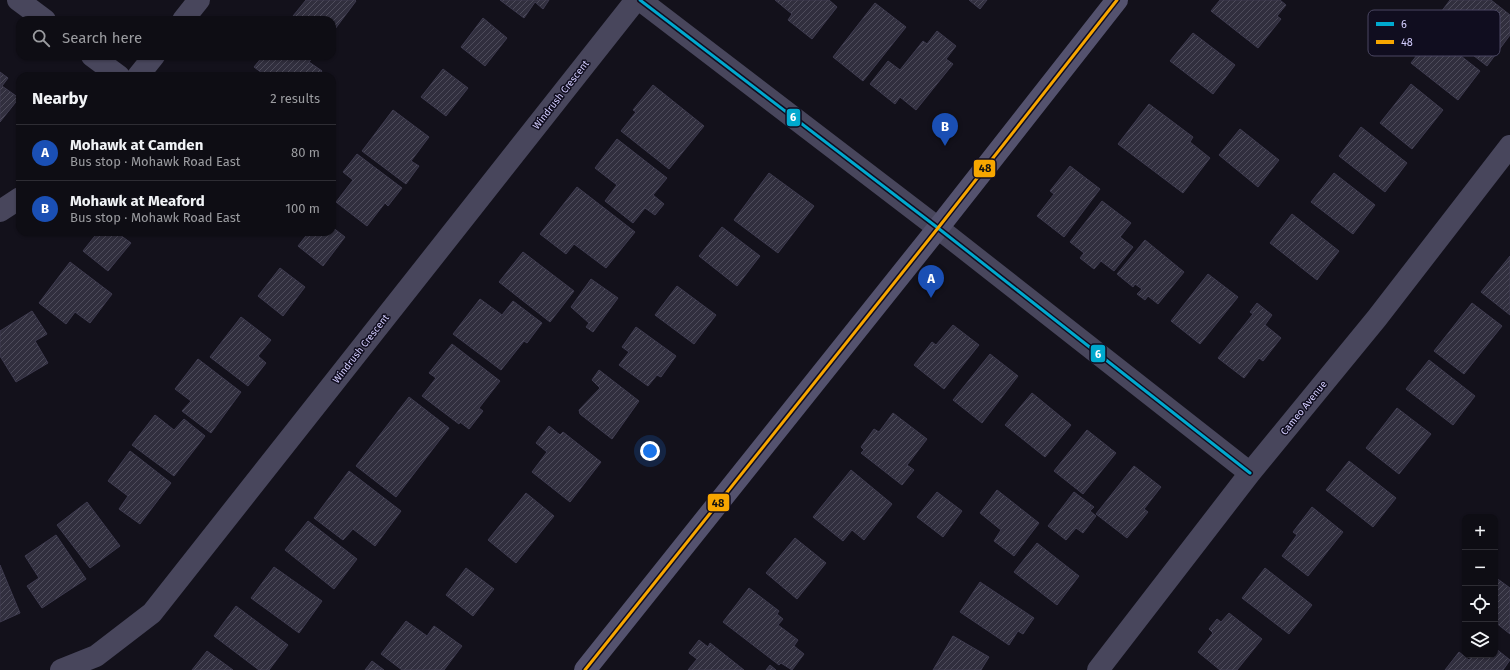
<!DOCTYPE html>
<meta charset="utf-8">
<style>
body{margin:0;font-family:"Fira Sans",sans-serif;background:#1c1b22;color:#f1f3f6}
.controls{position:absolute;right:12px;bottom:12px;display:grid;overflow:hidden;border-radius:8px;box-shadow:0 1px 3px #0004}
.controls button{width:36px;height:36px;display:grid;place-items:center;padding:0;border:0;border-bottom:1px solid #2e2d34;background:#0e0d14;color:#f1f3f6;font:20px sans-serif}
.you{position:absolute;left:650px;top:451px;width:14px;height:14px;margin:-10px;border:3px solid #fff;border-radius:50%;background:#1a73e8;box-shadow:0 0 0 6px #1a73e833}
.badge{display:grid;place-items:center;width:26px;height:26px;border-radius:50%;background:#908baf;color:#fff;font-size:13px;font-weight:700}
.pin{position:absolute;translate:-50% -33px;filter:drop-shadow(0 1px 2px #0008)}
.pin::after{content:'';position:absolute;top:21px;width:14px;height:12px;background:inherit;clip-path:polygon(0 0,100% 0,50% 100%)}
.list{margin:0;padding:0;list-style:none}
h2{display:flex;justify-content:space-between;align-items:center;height:52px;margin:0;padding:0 16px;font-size:17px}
h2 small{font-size:13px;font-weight:400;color:#9b9ca0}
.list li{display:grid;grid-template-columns:26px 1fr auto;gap:12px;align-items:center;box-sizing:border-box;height:56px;padding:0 16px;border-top:1px solid #2e2d34}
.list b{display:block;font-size:15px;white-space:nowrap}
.list p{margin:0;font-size:13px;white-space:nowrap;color:#9b9ca0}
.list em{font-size:13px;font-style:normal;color:#9b9ca0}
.icon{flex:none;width:22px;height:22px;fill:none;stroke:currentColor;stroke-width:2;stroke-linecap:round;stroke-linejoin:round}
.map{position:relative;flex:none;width:1510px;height:670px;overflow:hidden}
.search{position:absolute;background:#0e0d14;box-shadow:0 1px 3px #0004;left:16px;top:16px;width:320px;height:44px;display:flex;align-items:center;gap:10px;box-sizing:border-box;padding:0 14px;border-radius:12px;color:#9b9ca0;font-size:15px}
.panel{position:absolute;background:#0e0d14;box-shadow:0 1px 3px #0004;left:16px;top:72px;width:320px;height:164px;border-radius:12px}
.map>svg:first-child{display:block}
</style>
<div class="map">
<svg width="1510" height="670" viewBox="0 0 1510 670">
<defs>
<pattern id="building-hatch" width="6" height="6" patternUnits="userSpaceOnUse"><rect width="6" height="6" fill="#312f3e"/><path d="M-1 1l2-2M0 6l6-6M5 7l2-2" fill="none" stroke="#4e4c5b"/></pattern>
</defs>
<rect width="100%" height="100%" fill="#13111b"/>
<!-- building -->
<path fill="url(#building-hatch)" stroke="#3e3b4f" d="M306,0H355L356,1L332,33V20H299L293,16Z
M500,0H549L543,9L535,2L524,18Z
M775,0H829L837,7L812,39L788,20L792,14Z
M969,0H987L980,9Z
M1220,0H1280L1286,5L1277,16L1281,19L1258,48L1211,11Z
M1450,0H1491L1510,15V35L1487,66L1460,45L1469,33L1441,12Z
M875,3L906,27L863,81L833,57Z
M483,18L507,38L485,66L461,47Z
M937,31L956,46L946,59L953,64L916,110L900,97L895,104L870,84L888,61L900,70L923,41L927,44Z
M1193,33L1235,65L1213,94L1170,61Z
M1433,34L1480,71L1458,100L1411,63Z
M263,56H314L309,62L322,71L318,76H266L254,67Z
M443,69L468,88L446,116L421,97Z
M0,72L8,78L2,86L19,98L0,122Z
M1411,84L1443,110L1412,149L1380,123Z
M653,85L704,126L669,169L621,131L636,112L633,110Z
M1149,104L1193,137L1190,142L1210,158L1183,193L1118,144Z
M393,110L429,137L411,161L419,166L406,184L362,151Z
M1361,127L1407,163L1385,192L1339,156Z
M1240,129L1279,160L1258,187L1219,155Z
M617,139L667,178L653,195L664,204L655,215L645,208L633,223L605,201L617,185L595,168Z
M357,154L402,188L388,206L385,203L367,226L336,202L353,180L343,172Z
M1070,166L1100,189L1064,237L1037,216L1054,194L1050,191Z
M769,173L814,206L778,253L734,220Z
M1334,173L1375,205L1353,234L1311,202Z
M577,187L635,232L606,268L574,244L566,254L540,234Z
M1102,201L1131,223L1120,237L1133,247L1114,271L1101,261L1094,269L1080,258L1084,253L1070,242Z
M1292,214L1339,251L1317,280L1270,243Z
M332,227L345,237L323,266L298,246L309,232H332Z
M722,227L760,256L737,286L699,256Z
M98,232H116L131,243L108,271L83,251Z
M1145,240L1184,272L1158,304L1148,296L1145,300L1137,294L1142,289L1135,284L1133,287L1117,274Z
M523,252L574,291L550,322L499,282Z
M1510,256V315L1481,292Z
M70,262L112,294L90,323L75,312L66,324L39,303Z
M280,268L305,287L283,316L258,296Z
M1208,274L1238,297L1200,344L1171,321Z
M591,279L618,298L593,332L586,327L589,323L571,307Z
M677,286L716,315L694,344L655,315Z
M480,299L502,315L513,301L542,323L527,343L524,341L501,370L453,334Z
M1257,303L1272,315L1265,325L1281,338L1263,361L1259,358L1244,378L1218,358L1253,314L1250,312Z
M1472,303L1502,326L1464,374L1434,351Z
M32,311L47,334L35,341L48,363L16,382L0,356V331Z
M241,317L271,340L258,356L266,363L248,386L210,357Z
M953,325L979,345L944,389L914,365L932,342L936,345Z
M636,327L676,356L661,377L657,375L648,386L619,365L629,352L622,347Z
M452,344L500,381L479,408L483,411L469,429L460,422L459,424L422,396L436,378L429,373Z
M990,354L1018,376L982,423L953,400Z
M198,359L241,392L211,433L182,411L191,401L175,389Z
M1429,360L1475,396L1453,425L1406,389Z
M599,370L639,401L612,439L580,414L579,410L600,388L592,380Z
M1032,393L1071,425L1045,457L1005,425Z
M409,397L449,428L396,497L356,466Z
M1397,408L1431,434L1399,474L1366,448Z
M893,413L927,439L907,465L914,470L902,485L861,453L864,450L861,447L874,429L879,432Z
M155,415L174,430L184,419L205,436L174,476L132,445Z
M549,426L560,435L563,432L601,462L570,502L532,472L547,452L536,443Z
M1087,430L1116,453L1083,494L1054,471Z
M130,451L171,483L140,524L119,509L128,496L108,481Z
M1349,461L1396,498L1373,527L1326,490Z
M1134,466L1161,487L1144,509L1148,512L1127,538L1096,514Z
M851,470L892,504L864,540L852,530L843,541L813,517Z
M349,471L401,511L375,546L353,529L343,540L314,518Z
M997,490L1039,523L1014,556L994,541L1001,530L980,513Z
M937,492L962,511L943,537L917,517Z
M1074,492L1094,507L1090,511L1096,516L1083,533L1076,528L1066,540L1048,526Z
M526,493L554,516L516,563L488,540Z
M87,502L120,546L90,568L57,525Z
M1312,507L1343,532L1308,576L1282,556L1297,535L1293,532Z
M308,521L357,559L334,589L285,550Z
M56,535L86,579L42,608L27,586L39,578L25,556Z
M795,538L826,563L797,599L766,573Z
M1037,543L1079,576L1057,605L1014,572Z
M0,565L20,613L0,622Z
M274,567L322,601L299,633L251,598Z
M466,568L494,589L473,616L446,595Z
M1265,568L1312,605L1289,634L1242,598Z
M1495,577L1510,588V634L1495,622Z
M980,582L1034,618L1023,634L1018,631L1009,645L960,612Z
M749,588L779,611L777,614L783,619L778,625L798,640L794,646L804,654L792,670L781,663L779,665L723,622Z
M236,606L288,645L269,670H259L214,636Z
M1229,613L1262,639L1237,670H1220L1198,652L1213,633L1209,629L1217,619L1221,622Z
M406,621L427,636L434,626L462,646L444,670H402L381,654Z
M953,636L989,657L981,670H933Z
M699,640L708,647L710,643L744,670H688L697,659L689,653Z
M1495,648L1510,660L1503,670H1445L1459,652L1469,660L1473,655H1495Z
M207,651L233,670H192Z
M372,661L384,670H365Z
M770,665L776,670H766Z"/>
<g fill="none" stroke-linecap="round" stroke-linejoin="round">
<!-- street -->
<path stroke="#48465c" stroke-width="22" d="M18,0L45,20
M640,0L938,228L1250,473
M183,20L199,0
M92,56L119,76
M138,76L154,56
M0,211L20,198
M61,670L96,656L152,613L636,0
M1098,670L1250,473L1377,318L1510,146"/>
<!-- secondary -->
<path stroke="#54526e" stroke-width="22" d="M585,670L938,228L1117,0"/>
<defs>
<path id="bus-1" d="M640,0L938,228L1250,473"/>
<path id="bus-2" d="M585,670L938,228L1117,0"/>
</defs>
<!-- bus-1 casing -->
<use href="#bus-1" stroke="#100d1f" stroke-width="6"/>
<!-- bus-2 casing -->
<use href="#bus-2" stroke="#100d1f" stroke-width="6"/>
<!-- bus-1 -->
<use href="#bus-1" stroke="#00a9ce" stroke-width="3"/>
<!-- bus-2 -->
<use href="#bus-2" stroke="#f7a600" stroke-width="3"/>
</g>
<g text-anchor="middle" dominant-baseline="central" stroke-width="3" stroke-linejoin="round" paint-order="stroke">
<!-- street labels -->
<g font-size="10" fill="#d3cdfe" stroke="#100d1f">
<text transform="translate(561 95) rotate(-52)">Windrush Crescent</text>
<text transform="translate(361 349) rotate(-52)">Windrush Crescent</text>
<text transform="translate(1304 408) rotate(-51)">Cameo Avenue</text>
</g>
</g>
<!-- legend -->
<rect x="1368" y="10" width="132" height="46" rx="6" fill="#100d1f" stroke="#4a4762" stroke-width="1"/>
<rect x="1376" y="22" width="18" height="4" fill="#00a9ce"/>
<rect x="1376" y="40" width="18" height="4" fill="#f7a600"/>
<g font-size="11" fill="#d3cdfe">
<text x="1401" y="28">6</text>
<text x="1401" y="46">48</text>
</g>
<g stroke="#100d1f" stroke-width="1.5">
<rect x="786" y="108" width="15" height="19" rx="4" fill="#00a9ce"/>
<rect x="973" y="159" width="23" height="19" rx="4" fill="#f7a600"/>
<rect x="1090" y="344" width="16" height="19" rx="4" fill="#00a9ce"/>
<rect x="707" y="493" width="23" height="19" rx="4" fill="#f7a600"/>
</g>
<g font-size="11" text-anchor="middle" font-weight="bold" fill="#fff">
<text x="793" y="121">6</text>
<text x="1098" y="358">6</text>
</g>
<g font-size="11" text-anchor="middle" font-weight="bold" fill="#111">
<text x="985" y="172">48</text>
<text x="718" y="507">48</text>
</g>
</svg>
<div class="controls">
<button>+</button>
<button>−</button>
<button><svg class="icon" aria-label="locate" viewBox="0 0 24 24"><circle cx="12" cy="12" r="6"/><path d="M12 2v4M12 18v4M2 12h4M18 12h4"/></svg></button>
<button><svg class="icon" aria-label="layers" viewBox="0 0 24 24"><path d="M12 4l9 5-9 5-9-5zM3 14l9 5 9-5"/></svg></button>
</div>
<div class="you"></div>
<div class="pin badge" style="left:931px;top:298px;background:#1a4fb4">A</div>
<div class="pin badge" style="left:945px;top:146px;background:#1a4fb4">B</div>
<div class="search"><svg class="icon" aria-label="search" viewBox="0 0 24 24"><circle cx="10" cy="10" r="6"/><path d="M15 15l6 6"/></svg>Search here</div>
<section class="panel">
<h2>Nearby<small>2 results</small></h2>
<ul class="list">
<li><span class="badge" style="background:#1a4fb4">A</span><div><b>Mohawk at Camden</b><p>Bus stop · Mohawk Road East</p></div><em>80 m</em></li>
<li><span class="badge" style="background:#1a4fb4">B</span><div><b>Mohawk at Meaford</b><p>Bus stop · Mohawk Road East</p></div><em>100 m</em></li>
</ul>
</section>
</div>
